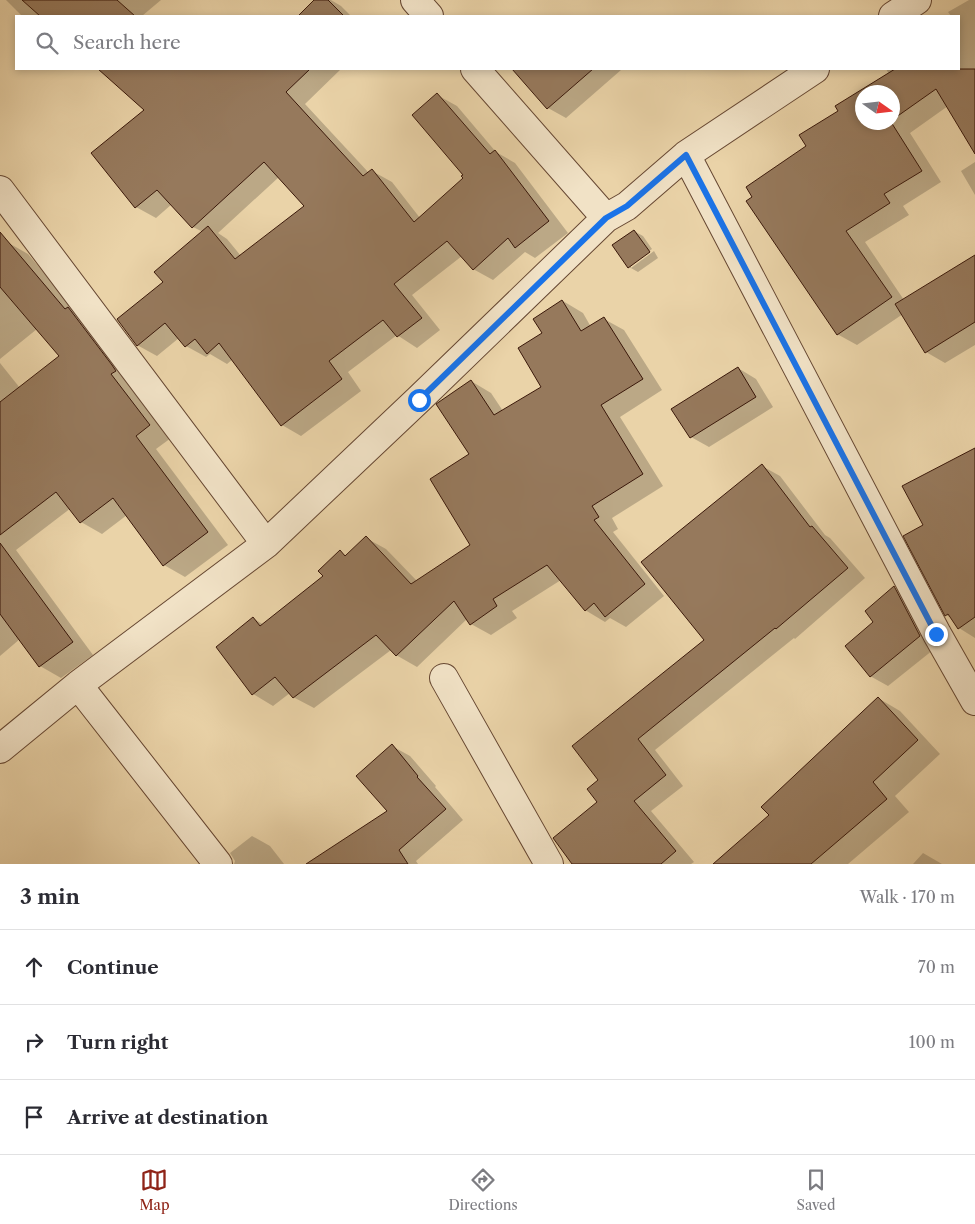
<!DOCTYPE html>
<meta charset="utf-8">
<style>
body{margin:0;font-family:"Libre Caslon Text",serif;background:#f7f7f7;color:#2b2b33}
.compass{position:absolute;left:855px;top:85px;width:45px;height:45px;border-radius:50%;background:#fff;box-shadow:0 2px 8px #0003;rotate:104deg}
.stop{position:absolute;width:15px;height:15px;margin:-11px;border:4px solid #1a73e8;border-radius:50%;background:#fff}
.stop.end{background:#1a73e8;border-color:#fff;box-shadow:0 1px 5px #0008}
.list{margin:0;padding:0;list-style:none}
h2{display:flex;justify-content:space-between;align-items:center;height:65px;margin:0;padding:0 20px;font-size:21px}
h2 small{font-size:16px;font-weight:400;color:#7c7c81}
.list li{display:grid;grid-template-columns:32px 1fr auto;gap:15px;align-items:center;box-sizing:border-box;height:75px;padding:0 20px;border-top:1px solid #e1e1e2}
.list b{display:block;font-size:19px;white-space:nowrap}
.list em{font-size:16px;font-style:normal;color:#7c7c81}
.icon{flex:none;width:28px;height:28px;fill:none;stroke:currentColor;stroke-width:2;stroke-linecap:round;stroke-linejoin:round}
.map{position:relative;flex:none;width:975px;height:864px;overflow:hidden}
.search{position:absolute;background:#fff;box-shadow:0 2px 8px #0003;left:15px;right:15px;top:15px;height:55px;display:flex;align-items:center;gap:12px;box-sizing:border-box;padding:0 18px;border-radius:0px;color:#7c7c81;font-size:19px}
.sheet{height:290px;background:#fff}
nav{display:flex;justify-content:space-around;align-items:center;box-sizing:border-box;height:70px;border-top:1px solid #e1e1e2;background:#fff;font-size:14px;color:#7c7c81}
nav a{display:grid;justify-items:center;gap:2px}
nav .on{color:#8f2418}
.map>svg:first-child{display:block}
</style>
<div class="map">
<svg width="975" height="864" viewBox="0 0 975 864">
<rect width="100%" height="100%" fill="#ead3a8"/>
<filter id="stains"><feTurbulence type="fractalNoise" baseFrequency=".004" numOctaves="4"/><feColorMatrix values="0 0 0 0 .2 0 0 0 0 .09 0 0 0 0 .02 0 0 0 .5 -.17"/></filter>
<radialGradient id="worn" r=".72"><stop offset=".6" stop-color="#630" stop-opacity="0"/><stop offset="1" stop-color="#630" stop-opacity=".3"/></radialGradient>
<!-- shadow -->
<path fill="#0003" fill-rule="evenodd" d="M6,0H161L142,16H22Z
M316,0H331L341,6L351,16H299Z
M969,0H975V151L948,106L910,133L941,182L903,206L909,215L865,242L904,300L975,256V345L945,363L926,352L903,314L857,345L837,334L807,146L840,111L837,107L889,74L886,69H959V16H951L948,12ZM862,92H892V122H862Z
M100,69H341L305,104L369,173L372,171L392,182L420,218L465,179V175L437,95L457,106L496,152L515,163L568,233L535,258L525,252L493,280L473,269L462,256L412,295L440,330L417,348L397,335L348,372L361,391L301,436L282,425L233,359L227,364L210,354L206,357L186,346L179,338L157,356L137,345L164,282L203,232L193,227L172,204L156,218L136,207L146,110ZM279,177L306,206L241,256L227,239L218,233Z
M514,69H619L621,70L566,118L548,108Z
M975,162V195L961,171Z
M634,231L643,236L652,249L631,264V268L654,251L658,258L638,272L629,267Z
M7,242L28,254L80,315L171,438L156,449L228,545L185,577L164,565L127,515L102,534L81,522L71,508L16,550L93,655L61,678L40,666L20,639L0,656V363L20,388L61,356L37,329L0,359V247Z
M563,301L583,313L591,327L604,319L624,330L662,390L620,417L663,486L612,518L618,529L613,532L664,596L626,627L610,618L605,622L585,610L561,580L512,611L517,618L491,635L471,624L467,619L417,667L396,655L391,650L314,708L293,697L290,693L273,706L253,694V618L264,625L325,576L340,552L347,556L366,538L386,549L417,581L472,545L471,454V381L491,393L503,411L543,388L544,334Z
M738,368L756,379L773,407L709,447L691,437Z
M975,454V638L959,628L953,619L946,615L925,525Z
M762,466L780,476L825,535L830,538L865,578L795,639L794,638L655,750L683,786L651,811L694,862L691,864H574L598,802L600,780L705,640Z
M894,588L912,598L938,646L888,686L870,676L875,622Z
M878,698L900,711L940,754L895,796L909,812L848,864H737L771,816Z
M392,746L410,756L436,786L435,787L463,820L416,861L418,864H308L389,812Z
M252,836L270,846L284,864H234L235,861L230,853Z
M923,853L942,864H913Z"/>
<!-- building -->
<path fill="#96795c" stroke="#3a180a" d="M22,0H117L135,16H40Z
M314,0H328L344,16H298Z
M98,69H310L286,92L363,176L372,169L414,222L463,178L461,176L463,175L412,115L437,93L490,154L495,150L549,221L515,248L508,238L473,270L447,241L394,284L422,318L397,337L383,320L329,361L342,379L281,426L219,343L207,354L195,339L185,347L165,323L137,346L117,319L163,282L154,272L208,226L235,259L304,206L264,162L192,228L157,190L135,208L91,153L144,110Z
M512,69H593L547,109Z
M895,69H975V154L936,89L892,120V92H862V122H891L922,171L884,194L890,203L846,231L892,297L837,335L746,201L752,197L746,187L806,146L799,135L838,111L835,106Z
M634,230L650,252L628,268L612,245Z
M0,232L65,309L68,307L112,365L116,371L111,374L150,425L136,436L208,532L163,566L113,498L80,523L56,492L0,535V402L59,356L0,287Z
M975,255V322L925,353L895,304Z
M562,300L581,331L604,317L643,379L601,405L643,474L592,506L599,517L594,520L645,584L605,617L594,603L585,611L547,565L493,599L497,606L470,625L454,601L396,656L376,635L293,698L275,677L252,695L216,647L253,617L260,626L323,576L318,571L340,550L345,556L366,536L411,584L470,545L430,479L469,454L436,404L471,380L494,415L541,387L518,348L542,333L533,319Z
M738,367L756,397L690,438L671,409Z
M975,448V617L958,629L948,614L945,616L903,536L923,525L902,486Z
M762,464L810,527L812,526L848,568L776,629L775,628L638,739L666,775L634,801L676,851L661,864H572L553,838L597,802L587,789L598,780L572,746L704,640L641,562Z
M0,543L73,642L39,667L0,614Z
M894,586L920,636L870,677L845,646L873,622L865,611Z
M878,697L918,740L873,782L887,799L811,864H713L769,815L761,807Z
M392,744L418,776L417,777L446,809L399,850L408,864H306L387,811L356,776Z"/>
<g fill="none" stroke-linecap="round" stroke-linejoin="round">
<defs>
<path id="street" d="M415,0L429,16
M893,16L917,0
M475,69L606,218
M686,155L937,634L975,701
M0,190L266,544L419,399L606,218L627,206L686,155L815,69
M444,678L549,864
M78,685L218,864
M0,749L78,685L266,544"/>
</defs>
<!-- street casing -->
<use href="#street" stroke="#664732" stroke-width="30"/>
<!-- street -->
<use href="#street" stroke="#f1e2c6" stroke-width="28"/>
</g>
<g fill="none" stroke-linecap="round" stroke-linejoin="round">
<!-- route -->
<path stroke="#1a73e8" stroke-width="6" d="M419,400L606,218L627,206L686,155L936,634"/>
</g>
<rect width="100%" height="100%" filter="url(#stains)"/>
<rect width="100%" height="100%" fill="url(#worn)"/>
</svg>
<svg class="compass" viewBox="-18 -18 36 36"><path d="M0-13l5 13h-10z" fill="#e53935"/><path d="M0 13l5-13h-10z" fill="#7c7c81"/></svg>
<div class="stop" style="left:419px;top:400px"></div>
<div class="stop end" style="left:936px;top:634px"></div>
<div class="search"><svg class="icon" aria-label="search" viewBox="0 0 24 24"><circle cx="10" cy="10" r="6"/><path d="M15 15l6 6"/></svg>Search here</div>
</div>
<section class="sheet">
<h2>3 min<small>Walk · 170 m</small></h2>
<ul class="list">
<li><svg class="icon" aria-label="ahead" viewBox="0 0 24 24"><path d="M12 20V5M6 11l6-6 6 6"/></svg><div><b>Continue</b></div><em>70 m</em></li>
<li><svg class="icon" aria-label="right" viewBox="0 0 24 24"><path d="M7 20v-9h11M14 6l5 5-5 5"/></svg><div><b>Turn right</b></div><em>100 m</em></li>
<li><svg class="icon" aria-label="arrive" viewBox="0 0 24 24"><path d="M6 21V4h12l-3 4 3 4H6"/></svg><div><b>Arrive at destination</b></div></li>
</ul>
</section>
<nav>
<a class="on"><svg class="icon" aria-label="map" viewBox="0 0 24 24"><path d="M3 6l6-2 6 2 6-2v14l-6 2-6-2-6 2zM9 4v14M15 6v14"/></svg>Map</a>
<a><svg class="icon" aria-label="directions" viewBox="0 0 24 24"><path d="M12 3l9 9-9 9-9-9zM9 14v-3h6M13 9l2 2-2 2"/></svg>Directions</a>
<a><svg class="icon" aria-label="saved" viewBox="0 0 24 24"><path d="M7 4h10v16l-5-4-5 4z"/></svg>Saved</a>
</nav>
